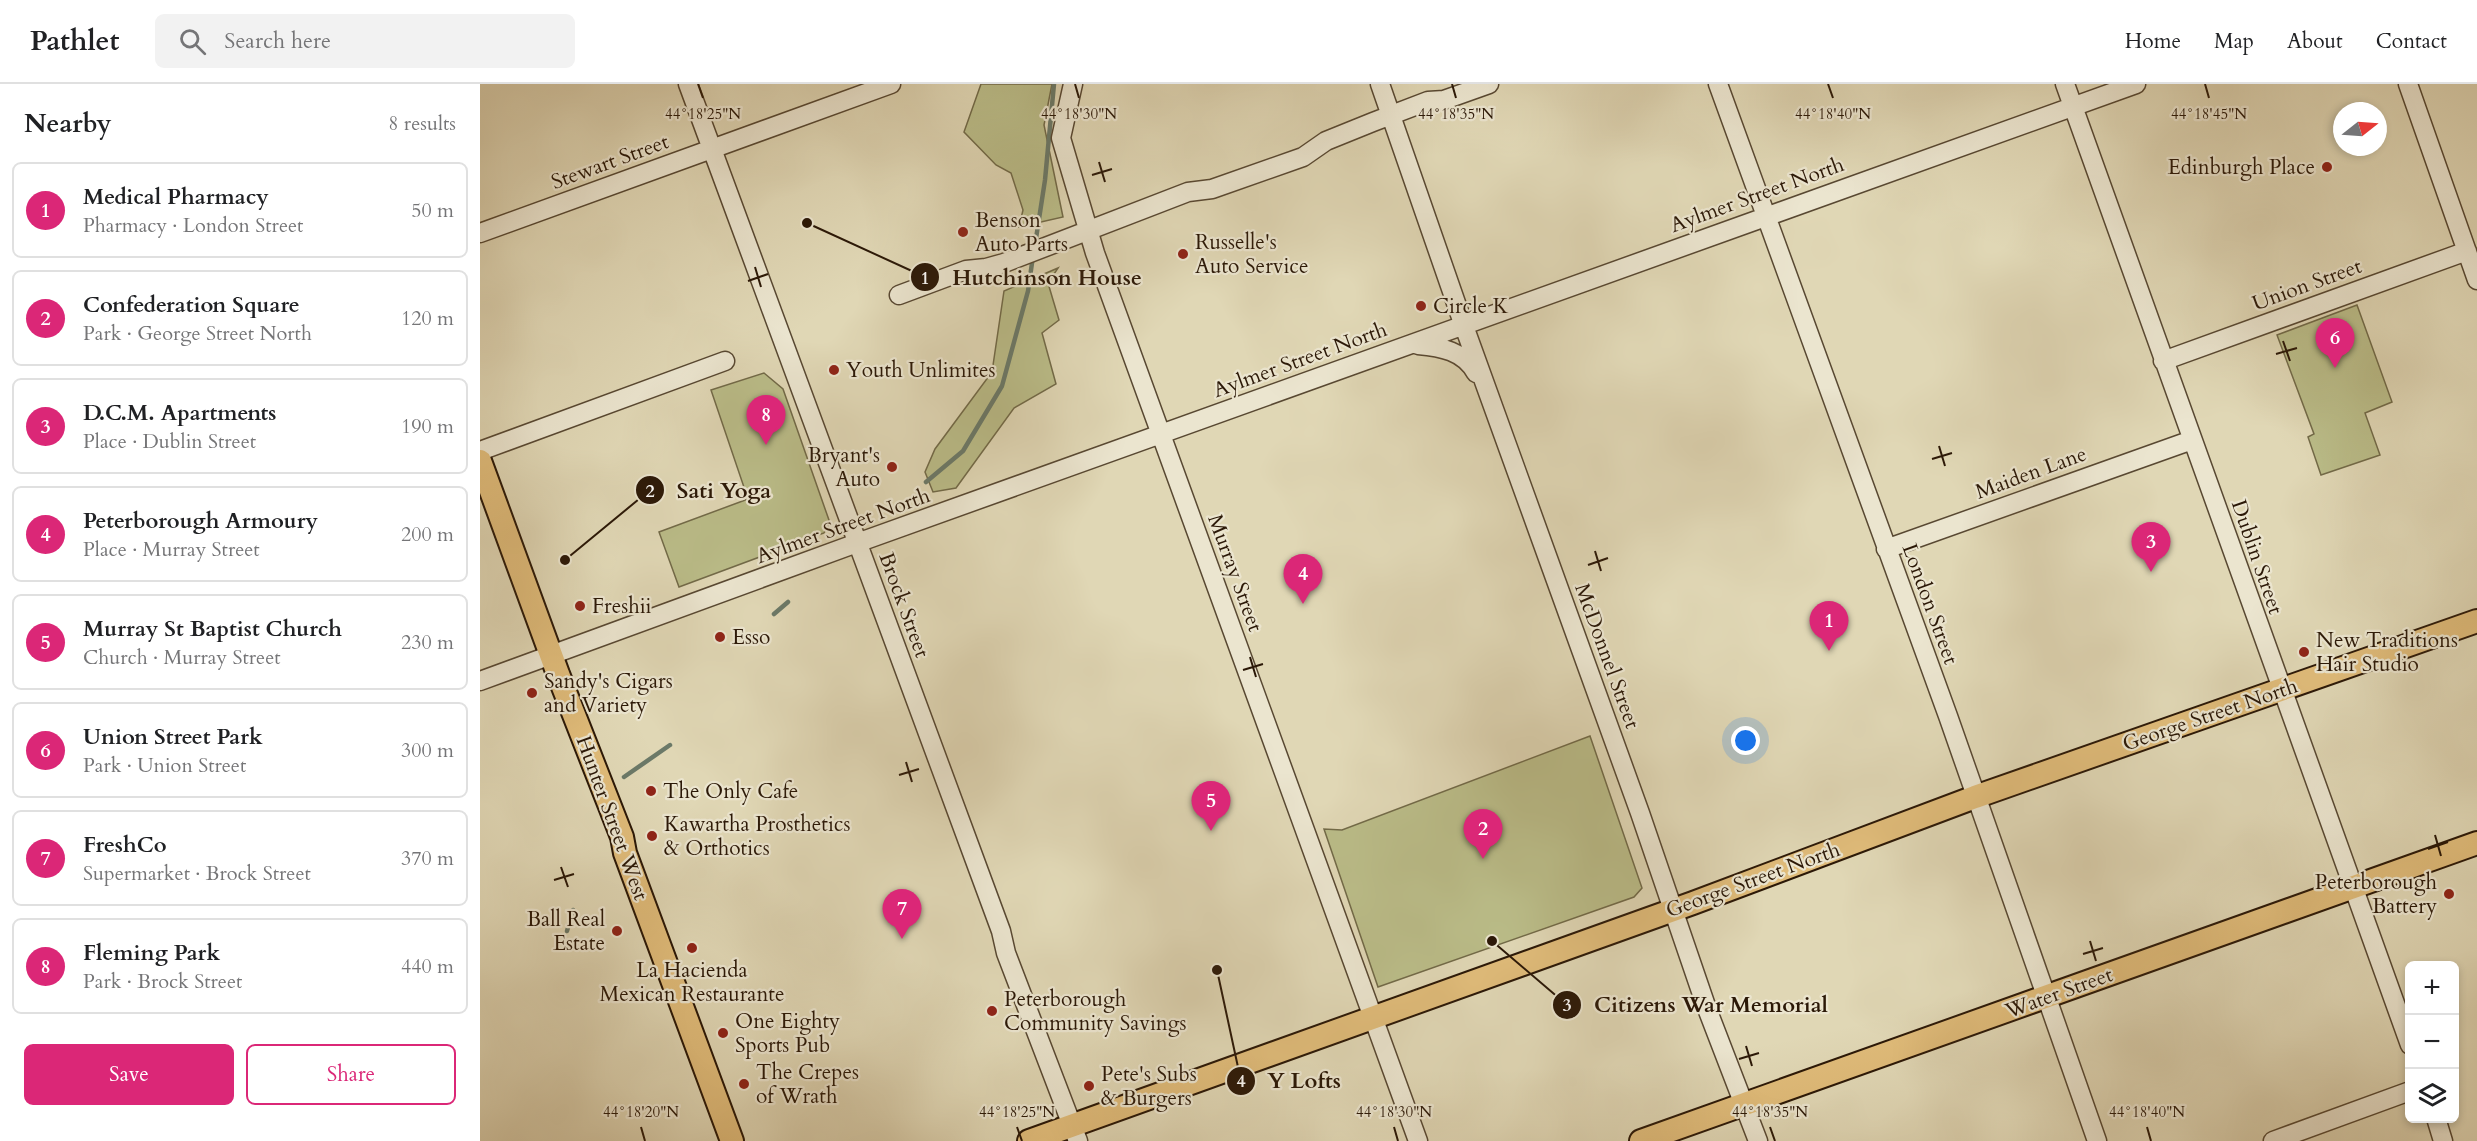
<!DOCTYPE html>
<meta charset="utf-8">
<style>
body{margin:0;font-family:Cardo,serif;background:#f2f2f2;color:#202124}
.controls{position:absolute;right:18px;bottom:18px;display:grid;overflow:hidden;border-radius:9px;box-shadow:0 3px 9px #0003}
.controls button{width:54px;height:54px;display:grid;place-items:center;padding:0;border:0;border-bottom:2px solid #e0e0e0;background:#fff;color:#202124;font:30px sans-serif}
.compass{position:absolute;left:1853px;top:18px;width:54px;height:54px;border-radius:50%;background:#fff;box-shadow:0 3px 9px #0003;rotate:73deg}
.you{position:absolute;left:1266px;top:657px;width:21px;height:21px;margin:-15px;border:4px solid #fff;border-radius:50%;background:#1a73e8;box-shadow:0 0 0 9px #1a73e833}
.badge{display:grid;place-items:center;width:39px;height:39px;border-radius:50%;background:#db2777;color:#fff;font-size:20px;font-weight:700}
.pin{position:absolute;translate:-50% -50px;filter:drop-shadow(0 2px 3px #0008)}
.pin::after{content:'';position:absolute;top:32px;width:21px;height:18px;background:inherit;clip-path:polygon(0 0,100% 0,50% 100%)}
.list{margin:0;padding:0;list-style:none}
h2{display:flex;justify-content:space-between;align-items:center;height:78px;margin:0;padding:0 24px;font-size:26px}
h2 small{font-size:20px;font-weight:400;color:#757577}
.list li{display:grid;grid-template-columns:39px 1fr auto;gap:18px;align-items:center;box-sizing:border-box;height:96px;margin:0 12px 12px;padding:0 12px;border:2px solid #e0e0e0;border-radius:9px}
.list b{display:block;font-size:22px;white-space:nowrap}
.list p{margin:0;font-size:20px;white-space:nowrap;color:#757577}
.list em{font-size:20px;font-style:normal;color:#757577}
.actions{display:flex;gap:12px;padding:18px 24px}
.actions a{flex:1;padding:14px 0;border:2px solid #db2777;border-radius:9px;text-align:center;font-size:21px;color:#db2777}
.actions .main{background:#db2777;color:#fff}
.icon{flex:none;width:33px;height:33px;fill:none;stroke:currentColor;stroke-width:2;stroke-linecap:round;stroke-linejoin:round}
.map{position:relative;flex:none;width:1997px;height:1057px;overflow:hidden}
header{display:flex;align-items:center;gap:36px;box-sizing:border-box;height:84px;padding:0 30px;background:#fff;border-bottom:2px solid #e0e0e0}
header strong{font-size:28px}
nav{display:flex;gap:33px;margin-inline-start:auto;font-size:21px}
.search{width:420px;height:54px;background:#f2f2f2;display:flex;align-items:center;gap:15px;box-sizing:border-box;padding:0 21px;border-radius:9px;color:#757577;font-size:22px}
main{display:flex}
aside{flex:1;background:#fff}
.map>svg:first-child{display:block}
</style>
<header>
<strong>Pathlet</strong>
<div class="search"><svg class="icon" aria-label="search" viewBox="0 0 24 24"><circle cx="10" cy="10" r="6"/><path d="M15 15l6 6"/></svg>Search here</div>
<nav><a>Home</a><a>Map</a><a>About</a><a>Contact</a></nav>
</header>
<main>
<aside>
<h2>Nearby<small>8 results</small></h2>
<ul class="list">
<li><span class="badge">1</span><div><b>Medical Pharmacy</b><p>Pharmacy · London Street</p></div><em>50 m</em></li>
<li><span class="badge">2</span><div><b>Confederation Square</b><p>Park · George Street North</p></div><em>120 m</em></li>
<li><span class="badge">3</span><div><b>D.C.M. Apartments</b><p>Place · Dublin Street</p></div><em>190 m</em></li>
<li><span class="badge">4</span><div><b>Peterborough Armoury</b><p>Place · Murray Street</p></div><em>200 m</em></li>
<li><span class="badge">5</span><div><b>Murray St Baptist Church</b><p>Church · Murray Street</p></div><em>230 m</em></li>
<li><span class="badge">6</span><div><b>Union Street Park</b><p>Park · Union Street</p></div><em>300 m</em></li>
<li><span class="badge">7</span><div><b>FreshCo</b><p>Supermarket · Brock Street</p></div><em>370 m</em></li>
<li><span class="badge">8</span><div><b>Fleming Park</b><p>Park · Brock Street</p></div><em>440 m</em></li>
</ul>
<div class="actions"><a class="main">Save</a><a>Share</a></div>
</aside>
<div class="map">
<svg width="1997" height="1057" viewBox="0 0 1997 1057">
<rect width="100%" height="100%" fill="#e0d7b5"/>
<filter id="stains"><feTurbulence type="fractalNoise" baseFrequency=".00333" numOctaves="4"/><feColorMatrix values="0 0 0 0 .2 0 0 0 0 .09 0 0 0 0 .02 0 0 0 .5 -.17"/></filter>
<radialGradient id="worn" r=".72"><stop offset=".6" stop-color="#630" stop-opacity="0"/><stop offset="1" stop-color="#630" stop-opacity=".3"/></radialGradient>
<!-- green -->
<path fill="#babc88" stroke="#726a48" stroke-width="1.5" d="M501,0H572L564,41L583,133L539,143L543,126L531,89L516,81L484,48Z
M578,184L568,199L579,236L562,249L576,300L534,324L476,404L453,408L445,388L455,365L512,288L524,207Z
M1877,221L1912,318L1885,329L1900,371L1841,391L1828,353L1834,350L1797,251Z
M284,289L303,305L350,439L344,449L199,503L179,448L268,415L231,306Z
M1110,652L1162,804L1154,813L898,903L844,745L862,746Z"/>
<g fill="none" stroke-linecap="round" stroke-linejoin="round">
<!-- stream -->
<path stroke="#6b7968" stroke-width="4.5" d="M555,161L565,96L574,0
M446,398L483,367L522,302L548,207L553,172
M294,530L308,518
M144,693L190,661
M87,847L93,826"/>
<defs>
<path id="minor" d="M208,0L521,847L526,869L598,1057
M593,0L581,54L615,169L938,1057
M900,0L984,242L1160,729L1226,922L1278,1057
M1238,0L1468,632L1617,1057
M1585,0L1930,961
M1928,0L1997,196
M0,149L411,0
M419,211L486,186L506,184L524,179L708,108L732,105L823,73L846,57L893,38L948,17L964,16L1009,0
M938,261C961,263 984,267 996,289
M1683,277L1987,167
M0,367L245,277
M1406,465L1712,356
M0,597L377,459L1656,0
M1956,1034L1963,1057
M1793,1057L1930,1007"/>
<path id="major" d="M0,377L78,590L142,753L145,769L252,1057
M549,1057L1213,819L1495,713L1997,537
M1161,1057L1997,759"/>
</defs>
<!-- minor casing -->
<use href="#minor" stroke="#584832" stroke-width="21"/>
<!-- major casing -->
<use href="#major" stroke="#2b1807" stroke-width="26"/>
<!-- minor -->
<use href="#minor" stroke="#ebe5cf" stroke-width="18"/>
<!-- major -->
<use href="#major" stroke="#e0bc7a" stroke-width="22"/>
</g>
<!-- ticks -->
<path fill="none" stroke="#2b1807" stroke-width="2" d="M218,0L223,14M595,0L599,14M972,0L976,14M1348,0L1353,14M1725,0L1729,14M619,78L625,98M612,91L632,85M275,183L281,203M268,197L288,190M1803,257L1810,277M1796,270L1817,264M1459,362L1465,382M1452,375L1472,369M1115,467L1121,487M1108,481L1128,474M770,573L776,593M763,586L783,580M426,678L432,698M419,691L439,685M1955,751L1961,772M1948,765L1968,758M81,783L88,803M74,796L94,790M1610,857L1616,877M1603,870L1623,864M1266,962L1272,982M1259,975L1279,969M161,1043L165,1057M537,1043L542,1057M914,1043L918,1057M1290,1043L1295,1057M1667,1043L1671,1057"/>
<!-- markers -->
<g fill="#8f2418" stroke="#ebe5cf" stroke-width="2">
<circle cx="1847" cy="83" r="6"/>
<circle cx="483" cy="148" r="6"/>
<circle cx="703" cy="170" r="6"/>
<circle cx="941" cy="222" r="6"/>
<circle cx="354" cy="286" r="6"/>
<circle cx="412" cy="383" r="6"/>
<circle cx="100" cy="522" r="6"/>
<circle cx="240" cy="553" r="6"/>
<circle cx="1824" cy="568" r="6"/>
<circle cx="52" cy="609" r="6"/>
<circle cx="171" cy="707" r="6"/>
<circle cx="172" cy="752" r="6"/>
<circle cx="1969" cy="810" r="6"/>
<circle cx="137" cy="847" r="6"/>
<circle cx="212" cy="864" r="6"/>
<circle cx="512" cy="927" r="6"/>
<circle cx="243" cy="949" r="6"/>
<circle cx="264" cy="1000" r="6"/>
<circle cx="609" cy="1002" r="6"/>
</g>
<g text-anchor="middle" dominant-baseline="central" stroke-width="4.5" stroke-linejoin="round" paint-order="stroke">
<!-- street labels -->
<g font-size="21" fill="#2b1807" stroke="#ebe5cf">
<text transform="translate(130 78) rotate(-20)">Stewart Street</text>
<text transform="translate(1277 111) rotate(-20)">Aylmer Street North</text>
<text transform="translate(1827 201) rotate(-20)">Union Street</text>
<text transform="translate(820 276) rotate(-20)">Aylmer Street North</text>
<text transform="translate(1551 389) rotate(-20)">Maiden Lane</text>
<text transform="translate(363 442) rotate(-20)">Aylmer Street North</text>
<text transform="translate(1777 473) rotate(71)">Dublin Street</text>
<text transform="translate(755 489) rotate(70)">Murray Street</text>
<text transform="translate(1450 520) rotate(70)">London Street</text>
<text transform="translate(424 521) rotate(70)">Brock Street</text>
<text transform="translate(1127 572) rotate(70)">McDonnel Street</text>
<text transform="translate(1730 631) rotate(-19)">George Street North</text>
<text transform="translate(132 734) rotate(70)">Hunter Street West</text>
<text transform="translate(1273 796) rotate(-20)">George Street North</text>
<text transform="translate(1579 909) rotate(-20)">Water Street</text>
</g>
<!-- poi labels -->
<g font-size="21" fill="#2b1807" stroke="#ebe5cf" text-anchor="start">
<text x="1835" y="83" text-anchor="end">Edinburgh Place</text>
<text x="495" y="136">Benson<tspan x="495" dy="24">Auto Parts</tspan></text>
<text x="715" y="158">Russelle's<tspan x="715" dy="24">Auto Service</tspan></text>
<text x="953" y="222">Circle K</text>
<text x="366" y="286">Youth Unlimites</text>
<text x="400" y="371" text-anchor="end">Bryant's<tspan x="400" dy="24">Auto</tspan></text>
<text x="112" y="522">Freshii</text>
<text x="252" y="553">Esso</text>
<text x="1836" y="556">New Traditions<tspan x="1836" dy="24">Hair Studio</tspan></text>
<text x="64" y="597">Sandy's Cigars<tspan x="64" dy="24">and Variety</tspan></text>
<text x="183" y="707">The Only Cafe</text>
<text x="184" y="740">Kawartha Prosthetics<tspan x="184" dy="24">&amp; Orthotics</tspan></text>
<text x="1957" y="798" text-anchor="end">Peterborough<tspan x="1957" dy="24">Battery</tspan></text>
<text x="125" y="835" text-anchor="end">Ball Real<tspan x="125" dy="24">Estate</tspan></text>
<text x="212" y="886" text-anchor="middle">La Hacienda<tspan x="212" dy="24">Mexican Restaurante</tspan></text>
<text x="524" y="915">Peterborough<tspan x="524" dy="24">Community Savings</tspan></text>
<text x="255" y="937">One Eighty<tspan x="255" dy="24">Sports Pub</tspan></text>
<text x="276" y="988">The Crepes<tspan x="276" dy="24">of Wrath</tspan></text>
<text x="621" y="990">Pete's Subs<tspan x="621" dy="24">&amp; Burgers</tspan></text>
</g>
</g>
<g font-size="15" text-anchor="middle" fill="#2b1807" stroke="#ebe5cf" stroke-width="4.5" stroke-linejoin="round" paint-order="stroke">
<text x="223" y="35">44°18'25"N</text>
<text x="599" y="35">44°18'30"N</text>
<text x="976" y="35">44°18'35"N</text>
<text x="1353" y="35">44°18'40"N</text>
<text x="1729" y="35">44°18'45"N</text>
<text x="161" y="1033">44°18'20"N</text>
<text x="537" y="1033">44°18'25"N</text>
<text x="914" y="1033">44°18'30"N</text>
<text x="1290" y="1033">44°18'35"N</text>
<text x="1667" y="1033">44°18'40"N</text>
</g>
<!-- callouts -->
<path fill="none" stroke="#2b1807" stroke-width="2" d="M327 139L445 193M85 476L170 406M1012 857L1087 921M737 886L761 997"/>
<g fill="#2b1807" stroke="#ebe5cf" stroke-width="2">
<circle cx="327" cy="139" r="6"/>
<circle cx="85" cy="476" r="6"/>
<circle cx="1012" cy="857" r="6"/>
<circle cx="737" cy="886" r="6"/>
<circle cx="445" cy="193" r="15"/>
<circle cx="170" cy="406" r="15"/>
<circle cx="1087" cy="921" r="15"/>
<circle cx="761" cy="997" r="15"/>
</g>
<g font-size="18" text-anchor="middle" font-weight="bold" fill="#fff">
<text x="445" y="200">1</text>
<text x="170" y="413">2</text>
<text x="1087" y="927">3</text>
<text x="761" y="1003">4</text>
</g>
<g font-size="22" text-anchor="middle" font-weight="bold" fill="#2b1807" stroke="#ebe5cf" stroke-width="4.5" stroke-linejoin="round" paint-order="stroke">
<text x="567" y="201">Hutchinson House</text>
<text x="244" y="414">Sati Yoga</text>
<text x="1231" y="928">Citizens War Memorial</text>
<text x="824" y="1004">Y Lofts</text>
</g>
<rect width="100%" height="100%" filter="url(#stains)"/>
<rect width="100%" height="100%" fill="url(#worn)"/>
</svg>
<div class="controls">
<button>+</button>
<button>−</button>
<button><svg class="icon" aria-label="layers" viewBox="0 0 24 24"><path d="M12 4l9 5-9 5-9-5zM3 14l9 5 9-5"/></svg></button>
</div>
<svg class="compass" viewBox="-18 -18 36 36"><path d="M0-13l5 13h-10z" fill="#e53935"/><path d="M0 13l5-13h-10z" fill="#757577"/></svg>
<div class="you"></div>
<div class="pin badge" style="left:1349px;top:567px">1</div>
<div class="pin badge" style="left:1003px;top:775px">2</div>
<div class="pin badge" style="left:1671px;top:488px">3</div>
<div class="pin badge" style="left:823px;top:520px">4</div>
<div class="pin badge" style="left:731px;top:747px">5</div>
<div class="pin badge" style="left:1855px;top:284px">6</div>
<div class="pin badge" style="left:422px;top:855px">7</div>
<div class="pin badge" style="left:286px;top:361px">8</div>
</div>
</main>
